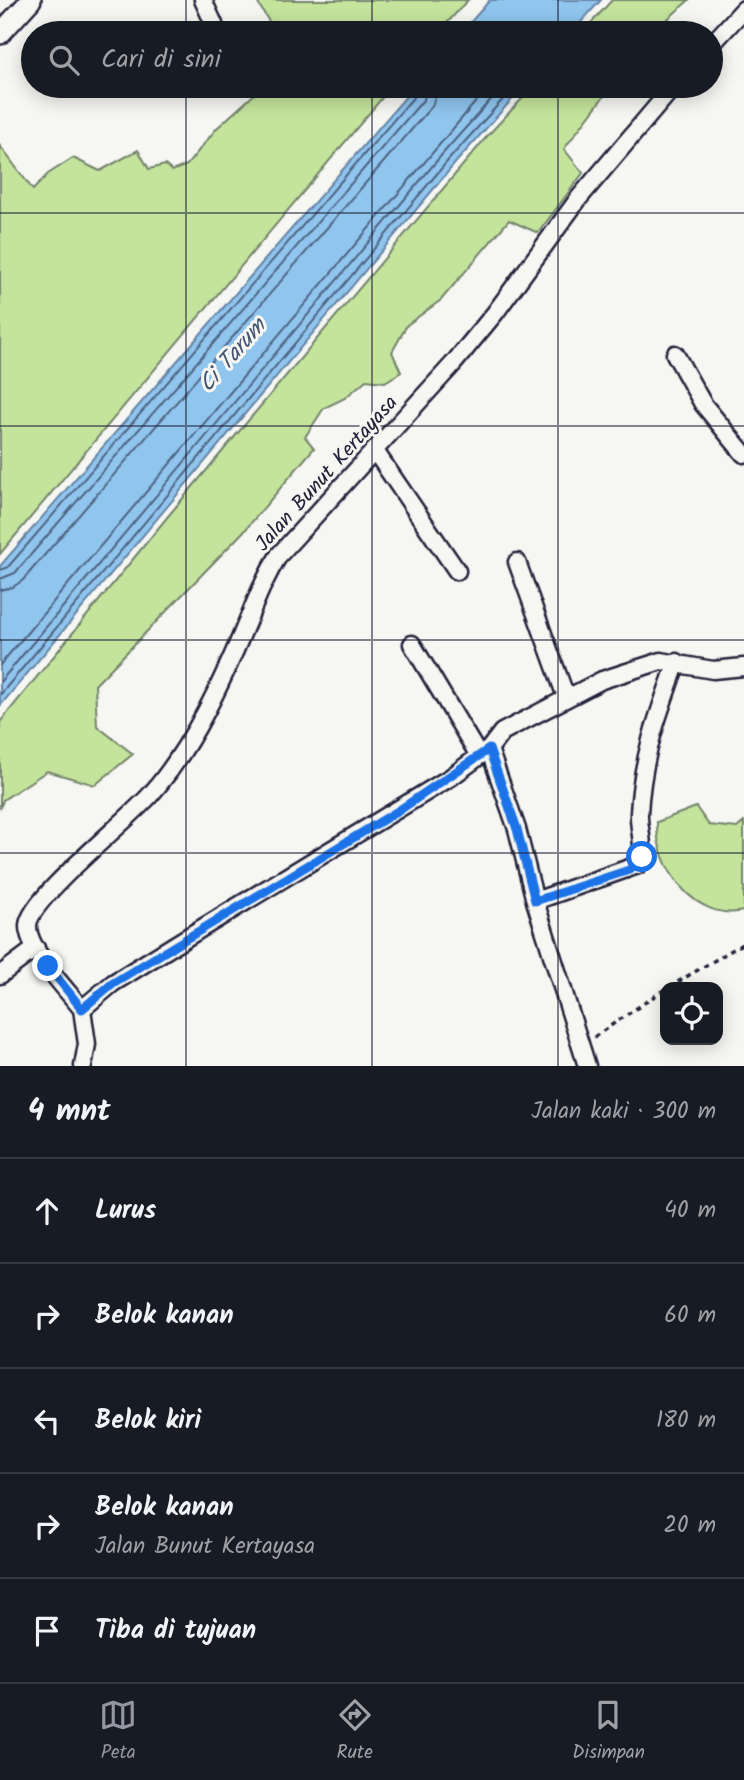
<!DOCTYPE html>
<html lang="id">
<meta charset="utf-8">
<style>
body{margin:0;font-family:Kalam,sans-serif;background:#20242c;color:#f1f3f6}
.controls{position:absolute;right:21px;bottom:21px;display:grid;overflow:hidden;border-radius:14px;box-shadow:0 4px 18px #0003}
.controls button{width:63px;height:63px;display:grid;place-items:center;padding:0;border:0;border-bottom:2px solid #363941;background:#171b24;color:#f1f3f6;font:35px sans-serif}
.stop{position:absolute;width:21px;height:21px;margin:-16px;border:5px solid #1a73e8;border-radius:50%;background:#fff}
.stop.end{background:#1a73e8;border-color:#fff;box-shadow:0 2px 7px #0008}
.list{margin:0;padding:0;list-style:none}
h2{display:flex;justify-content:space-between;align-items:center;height:91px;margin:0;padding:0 28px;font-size:30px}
h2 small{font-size:23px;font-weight:400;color:#9ea1a6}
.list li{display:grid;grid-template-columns:46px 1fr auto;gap:21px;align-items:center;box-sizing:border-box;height:105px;padding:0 28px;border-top:2px solid #363941}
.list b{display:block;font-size:26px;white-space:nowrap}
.list p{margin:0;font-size:23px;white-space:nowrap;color:#9ea1a6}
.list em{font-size:23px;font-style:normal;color:#9ea1a6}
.icon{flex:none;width:38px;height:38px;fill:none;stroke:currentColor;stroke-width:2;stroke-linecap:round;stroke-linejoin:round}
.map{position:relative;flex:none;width:744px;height:1066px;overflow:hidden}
.search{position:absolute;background:#171b24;box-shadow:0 4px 18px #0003;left:21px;right:21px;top:21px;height:77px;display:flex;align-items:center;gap:18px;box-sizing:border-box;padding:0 24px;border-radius:38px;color:#9ea1a6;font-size:26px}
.sheet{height:616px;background:#171b24}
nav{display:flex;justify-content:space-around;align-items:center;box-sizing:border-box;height:98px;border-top:2px solid #363941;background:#171b24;font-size:19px;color:#9ea1a6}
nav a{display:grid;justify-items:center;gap:4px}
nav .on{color:#9495a2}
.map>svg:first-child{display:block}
</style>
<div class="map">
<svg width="744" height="1066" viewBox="0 0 744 1066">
<rect width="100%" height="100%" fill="#f6f6f2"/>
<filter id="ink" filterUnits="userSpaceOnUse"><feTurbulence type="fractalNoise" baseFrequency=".0143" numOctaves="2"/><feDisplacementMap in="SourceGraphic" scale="14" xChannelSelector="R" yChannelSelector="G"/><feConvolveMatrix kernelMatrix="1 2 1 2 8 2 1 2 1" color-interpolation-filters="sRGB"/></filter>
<g filter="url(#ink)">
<!-- green -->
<path fill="#c4e49c" stroke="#73836c" stroke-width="2" d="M256,0H468L438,33H276Z
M612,0H689L652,33H582Z
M256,86H392L0,554V146L33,190L48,174L73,158L100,171L138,150L149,169L165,165L172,171L187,165L217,128L258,91Z
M534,86H605L607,92L564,149L583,173L538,233L509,220L441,300L407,325L392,352L401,372L385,382L366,380L345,398L324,408L305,437L314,448L246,529L95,685L97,726L133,754L95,785L47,771L3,800L0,809V722L169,515L489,134Z
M696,807L709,825L737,828L744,822V911C695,922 655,867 657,822Z"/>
<!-- water -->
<path fill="#90c5ee" stroke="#6484a6" stroke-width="2" d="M490,0H601L571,33H461Z
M415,86H524L457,161L0,706V566Z"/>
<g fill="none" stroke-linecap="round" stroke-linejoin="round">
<!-- shore -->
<path stroke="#4e6383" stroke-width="2" d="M0,570L8,567L417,93L419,86
M0,579L15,573L424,99L428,86
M0,590L13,587L23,580L432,106L439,86
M0,665L489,86
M0,682L445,151L503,86
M0,695L451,157L515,86"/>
<defs>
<path id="minor" d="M203,0L214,24
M711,45L744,9
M675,354L703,404L744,454
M375,451L457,571
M517,562L566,697
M412,644L479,756
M489,749L517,829L535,901L587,1066
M535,901L638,865C647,848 638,831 639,813C642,757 658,714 677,662
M0,975L36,948
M82,1009C67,990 27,949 28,925C30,898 129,820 151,794C193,746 223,680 247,622C257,598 265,577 279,555L453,364L495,313L579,198L674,86
M82,1009L113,983L202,928L451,777L489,749L502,732L602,680L661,661L713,670L744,667
M82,1009L87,1044L83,1066"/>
<path id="tertiary" d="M0,34L31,0"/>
</defs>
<!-- minor casing -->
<use href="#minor" stroke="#22223b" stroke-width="21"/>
<!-- tertiary casing -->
<use href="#tertiary" stroke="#22223b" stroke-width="24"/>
<!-- path -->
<path stroke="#22223b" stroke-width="3.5" stroke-dasharray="5 5" stroke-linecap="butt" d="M669,987L744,943
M594,1037L665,989"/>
<!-- minor -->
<use href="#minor" stroke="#f6f6f2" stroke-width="16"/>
<!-- tertiary -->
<use href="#tertiary" stroke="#f6f6f2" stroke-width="19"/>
</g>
</g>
<g fill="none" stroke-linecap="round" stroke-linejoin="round" filter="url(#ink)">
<!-- route -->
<path stroke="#1a73e8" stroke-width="9" d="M48,966L82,1009L113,983L401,809L489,749L517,829L535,901L629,870L642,857"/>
</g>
<!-- grid -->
<path fill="none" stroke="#22223b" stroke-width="2" stroke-opacity="0.55" d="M186,0V33M372,0V33M558,0V33M186,86V1066M372,86V1066M558,86V1066M0,213H744M0,426H744M0,640H744M0,853H744"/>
<g text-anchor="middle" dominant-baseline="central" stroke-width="6" stroke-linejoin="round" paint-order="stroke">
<!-- street labels -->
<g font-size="21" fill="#22223b" stroke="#f6f6f2">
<text transform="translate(327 474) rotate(-48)">Jalan Bunut Kertayasa</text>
</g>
<!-- water labels -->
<g font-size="23" font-style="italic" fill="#435371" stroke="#f6f6f2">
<text transform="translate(233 356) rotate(-49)">Ci Tarum</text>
</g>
</g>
</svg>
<div class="controls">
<button><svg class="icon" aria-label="locate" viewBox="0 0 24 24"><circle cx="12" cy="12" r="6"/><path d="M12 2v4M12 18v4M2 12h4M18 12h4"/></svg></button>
</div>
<div class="stop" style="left:642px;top:857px"></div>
<div class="stop end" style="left:48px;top:966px"></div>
<div class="search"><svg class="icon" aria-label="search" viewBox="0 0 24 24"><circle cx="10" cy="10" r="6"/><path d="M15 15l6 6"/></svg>Cari di sini</div>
</div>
<section class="sheet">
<h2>4 mnt<small>Jalan kaki · 300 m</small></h2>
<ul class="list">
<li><svg class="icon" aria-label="ahead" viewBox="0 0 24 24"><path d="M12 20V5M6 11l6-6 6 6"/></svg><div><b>Lurus</b></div><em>40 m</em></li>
<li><svg class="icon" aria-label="right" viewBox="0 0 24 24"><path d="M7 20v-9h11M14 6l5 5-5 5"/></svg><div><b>Belok kanan</b></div><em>60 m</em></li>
<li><svg class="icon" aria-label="left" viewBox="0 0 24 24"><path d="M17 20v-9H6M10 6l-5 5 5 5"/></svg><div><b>Belok kiri</b></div><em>180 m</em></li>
<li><svg class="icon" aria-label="right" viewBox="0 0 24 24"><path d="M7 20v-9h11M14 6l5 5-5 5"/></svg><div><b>Belok kanan</b><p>Jalan Bunut Kertayasa</p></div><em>20 m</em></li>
<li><svg class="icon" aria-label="arrive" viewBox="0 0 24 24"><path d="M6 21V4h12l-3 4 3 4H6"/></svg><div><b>Tiba di tujuan</b></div></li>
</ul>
</section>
<nav>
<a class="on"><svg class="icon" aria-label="map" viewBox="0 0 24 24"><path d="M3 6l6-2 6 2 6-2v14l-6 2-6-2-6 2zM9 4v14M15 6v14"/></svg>Peta</a>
<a><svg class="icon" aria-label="directions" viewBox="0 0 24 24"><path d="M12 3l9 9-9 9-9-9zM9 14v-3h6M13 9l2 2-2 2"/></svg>Rute</a>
<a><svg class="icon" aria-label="saved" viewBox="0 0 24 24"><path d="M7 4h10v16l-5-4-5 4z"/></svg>Disimpan</a>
</nav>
